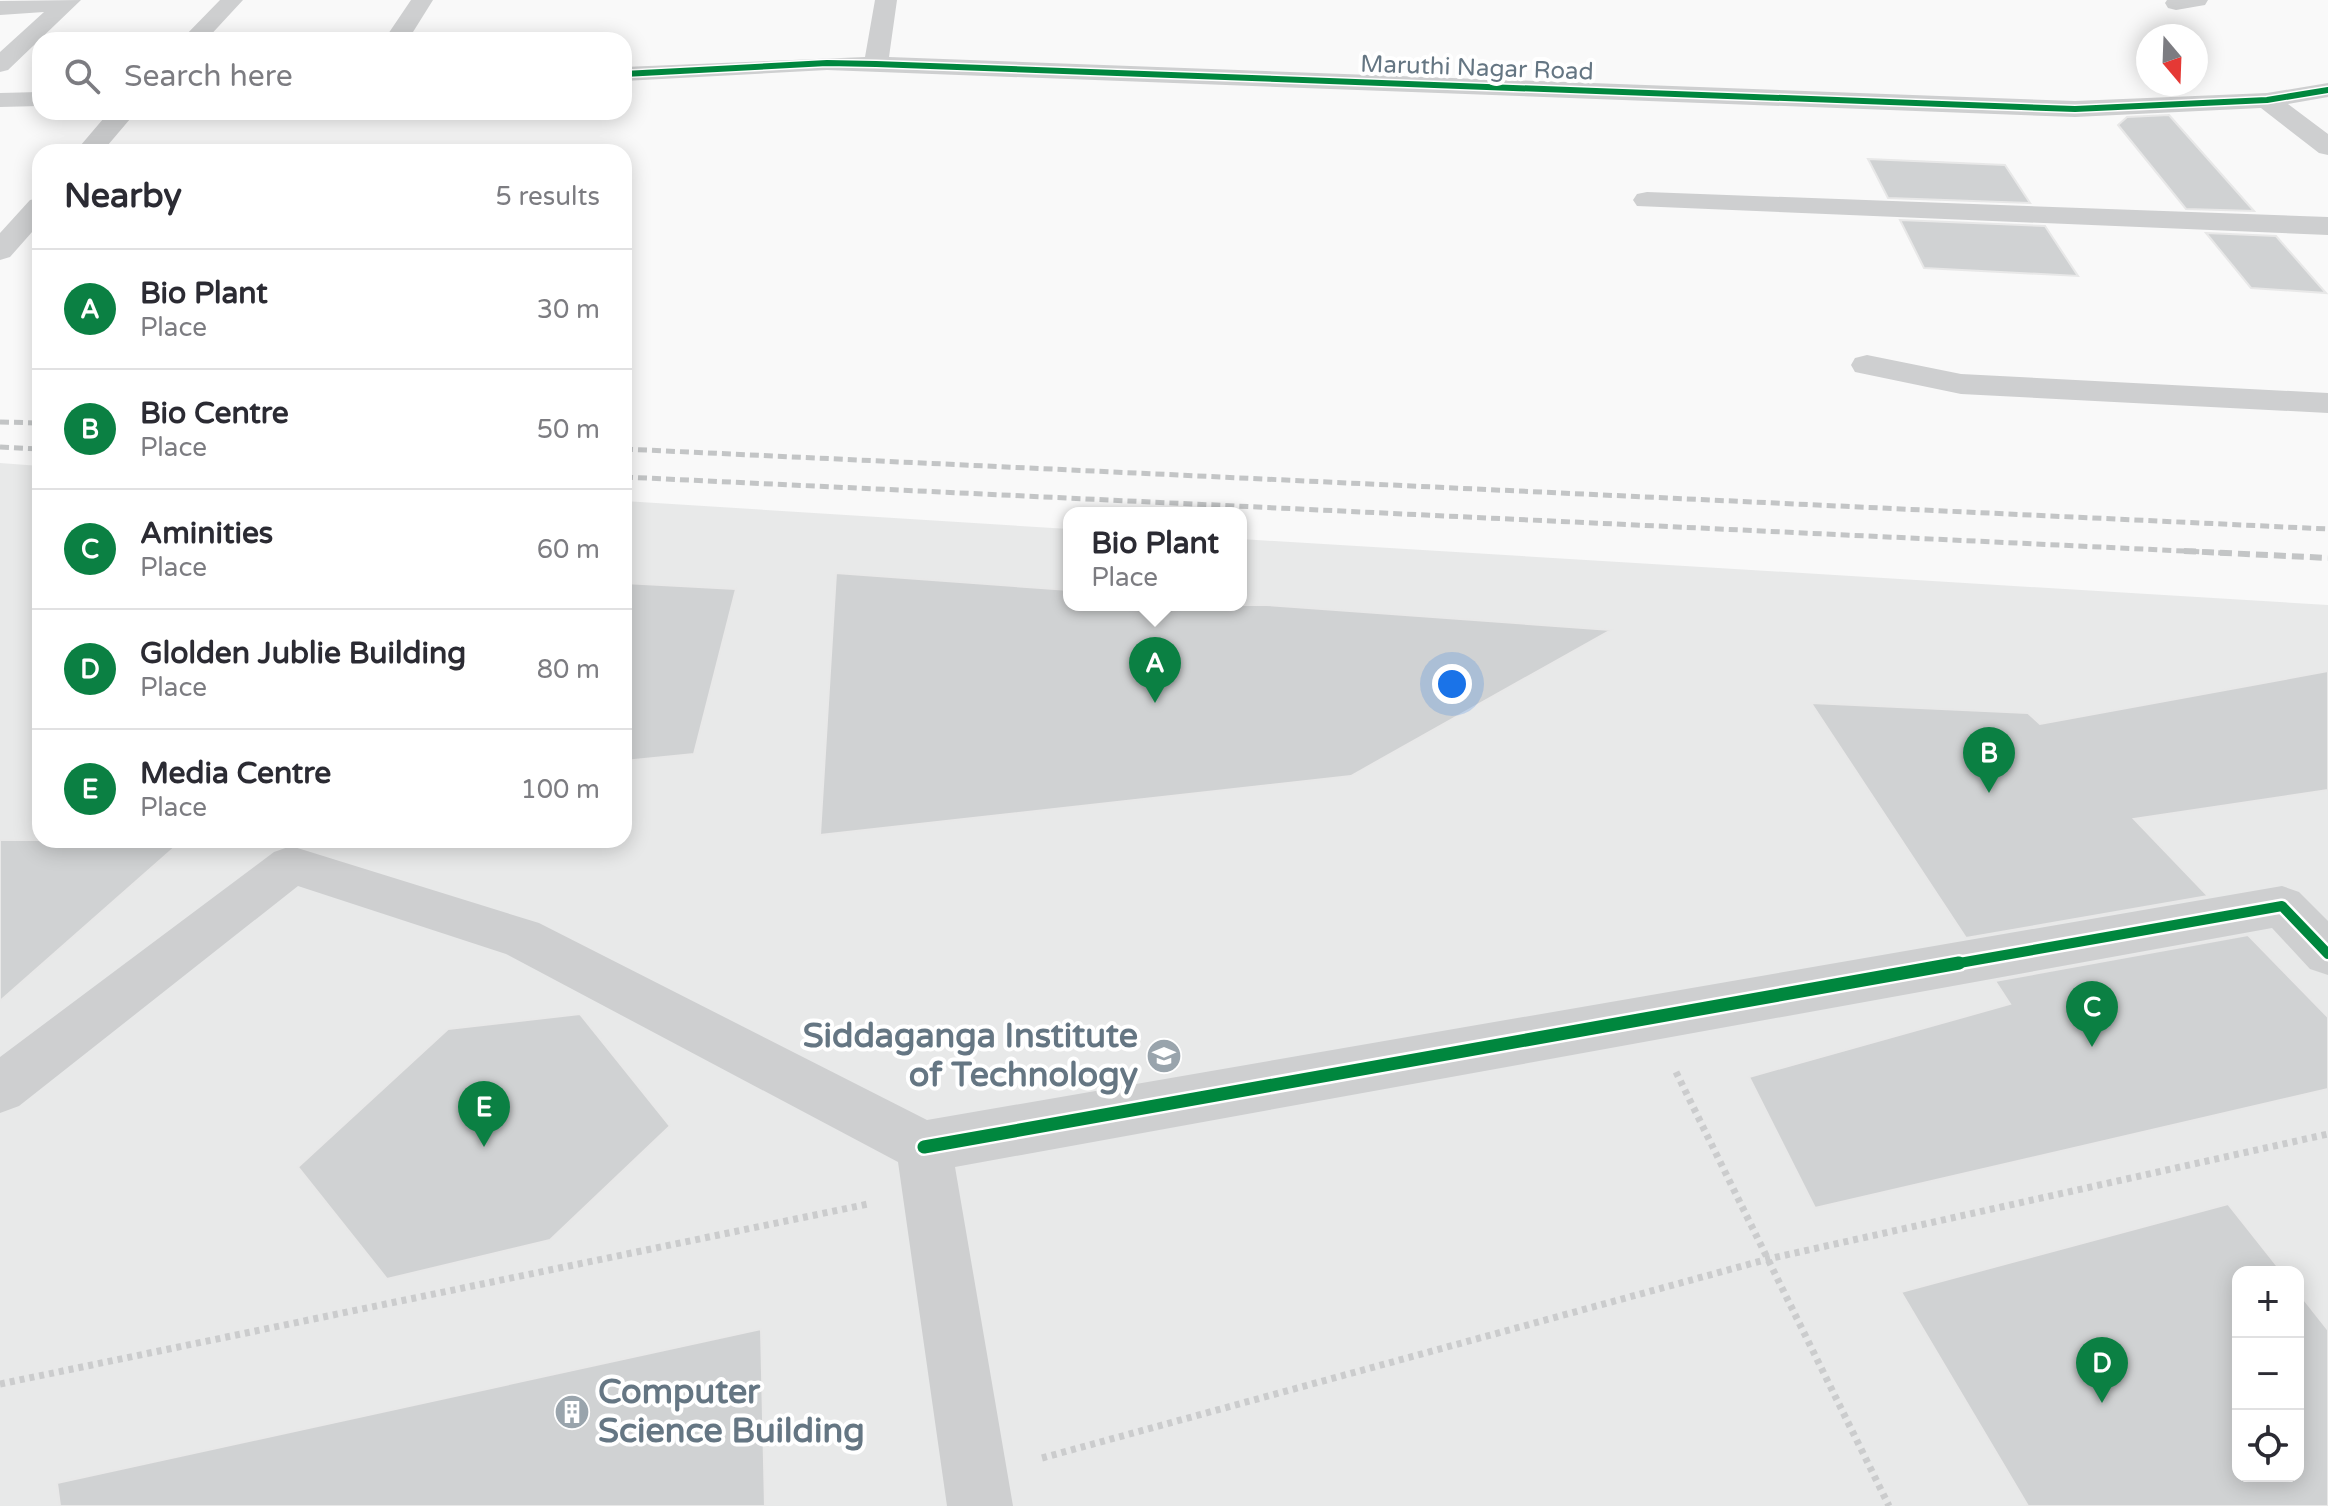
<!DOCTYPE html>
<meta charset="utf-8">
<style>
body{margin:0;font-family:"Varela Round",sans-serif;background:#f2f2f3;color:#2b2b33}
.controls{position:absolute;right:24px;bottom:24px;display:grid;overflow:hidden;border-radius:16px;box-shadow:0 4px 20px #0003}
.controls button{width:72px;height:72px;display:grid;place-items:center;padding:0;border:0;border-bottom:2px solid #e1e1e2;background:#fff;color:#2b2b33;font:40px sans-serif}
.compass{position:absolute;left:2136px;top:24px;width:72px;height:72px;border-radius:50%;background:#fff;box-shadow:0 4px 20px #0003;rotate:161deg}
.you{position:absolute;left:1452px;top:684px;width:28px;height:28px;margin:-20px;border:6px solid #fff;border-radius:50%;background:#1a73e8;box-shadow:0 0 0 12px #1a73e833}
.badge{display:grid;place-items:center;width:52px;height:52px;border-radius:50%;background:#0b8043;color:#fff;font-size:26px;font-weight:700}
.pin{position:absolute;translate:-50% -66px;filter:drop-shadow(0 2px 4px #0008)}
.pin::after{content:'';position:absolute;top:42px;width:28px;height:24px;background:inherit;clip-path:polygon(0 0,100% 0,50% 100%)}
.popup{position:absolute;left:1063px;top:507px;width:184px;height:104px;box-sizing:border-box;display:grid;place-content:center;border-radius:16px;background:#fff;filter:drop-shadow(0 2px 6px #0005);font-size:26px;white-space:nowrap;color:#7c7c81}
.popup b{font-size:30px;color:#2b2b33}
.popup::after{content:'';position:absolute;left:50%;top:100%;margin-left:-16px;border:16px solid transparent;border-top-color:#fff}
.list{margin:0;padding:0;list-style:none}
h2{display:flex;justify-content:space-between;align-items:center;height:104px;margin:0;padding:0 32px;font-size:34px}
h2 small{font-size:26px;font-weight:400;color:#7c7c81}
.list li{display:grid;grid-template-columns:52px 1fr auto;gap:24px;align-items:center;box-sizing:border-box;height:120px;padding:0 32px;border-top:2px solid #e1e1e2}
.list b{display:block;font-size:30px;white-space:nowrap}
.list p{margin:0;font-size:26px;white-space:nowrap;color:#7c7c81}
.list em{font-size:26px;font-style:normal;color:#7c7c81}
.icon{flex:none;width:44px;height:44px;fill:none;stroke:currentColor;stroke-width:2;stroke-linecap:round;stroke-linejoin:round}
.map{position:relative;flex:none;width:2328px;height:1506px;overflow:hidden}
.search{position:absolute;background:#fff;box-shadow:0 4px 20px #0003;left:32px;top:32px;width:600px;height:88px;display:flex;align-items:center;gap:20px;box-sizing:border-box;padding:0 28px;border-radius:24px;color:#7c7c81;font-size:30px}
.panel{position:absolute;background:#fff;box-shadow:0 4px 20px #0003;left:32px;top:144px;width:600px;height:704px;border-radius:24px}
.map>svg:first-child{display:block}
</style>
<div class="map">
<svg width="2328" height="1506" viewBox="0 0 2328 1506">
<rect width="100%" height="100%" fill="#f9f9f9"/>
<!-- built -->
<path fill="#e8e9e9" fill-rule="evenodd" d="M0,463L40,466V840H624V501L1069,529V605H1241V539L2328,605V1506H0ZM2238,1272H2298V1476H2238Z"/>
<!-- building -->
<path fill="#d0d2d3" stroke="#e8e8e8" stroke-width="2" d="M2169,115L2254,211L2186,209L2118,125L2127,117Z
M1868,159L2005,165L2030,203L1888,198Z
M1900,220L2045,226L2078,276L1924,268Z
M2206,233L2276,236L2326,293L2251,288Z
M836,573L1069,590V605H1267L1611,630L1351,776L820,835Z
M624,583L736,589L694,754L624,761Z
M2328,671V790L2134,819L2208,896L1966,938L1811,703L2028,713L2040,724Z
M0,840H183L0,1001Z
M2248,935L2328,1017V1089L1815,1208L1749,1077L2010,1004L1995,981Z
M580,1014L670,1126L550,1240L387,1279L298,1167L448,1029Z
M2228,1204L2282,1272H2238V1476H2298V1292L2328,1330V1506H2028L1901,1292Z
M761,1329L765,1506H60L57,1483Z"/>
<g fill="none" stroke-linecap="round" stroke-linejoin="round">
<!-- path -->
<path stroke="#cbcccd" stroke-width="7" stroke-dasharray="5 5" stroke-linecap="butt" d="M1676,1072L1889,1506
M0,1384L868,1204
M1042,1458L1768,1259L2328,1134"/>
<!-- street -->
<path fill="#cecfd0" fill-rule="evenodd" d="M81,0L8,70L0,72V52L44,12L0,15V1Z
M220,0H243L206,40H181Z
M411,0H433L408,40H384Z
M875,0H897L889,57L2075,101L2267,93L2328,83V97L2288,104L2328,134V155L2319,153L2261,108L2075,117L827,70L624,81V67L865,57Z
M2167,0H2208L2205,5L2176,10L2168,8L2165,3Z
M40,92V106L0,107V93Z
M109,112H136L102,152H75Z
M1647,192L2328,217V235L1637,206L1633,200L1637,194Z
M40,198V223L10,257L0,260V233L30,200Z
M1867,355L1961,374L2328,393V413L1961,394L1855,372L1851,365L1855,358Z
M291,846L539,923L927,1120L2282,886L2299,892L2328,921V975L2310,969L2272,928L955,1167L1013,1506H947L898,1162L506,954L298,886L19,1106L0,1113V1057L274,852Z"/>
<!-- rail-far1 -->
<path stroke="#c3c5c6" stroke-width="5" stroke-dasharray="9 5" stroke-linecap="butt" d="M0,422L40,423
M0,447L40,449
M624,449L2328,529
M624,477L2226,553"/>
<!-- rail -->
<path stroke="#c3c5c6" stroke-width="6" stroke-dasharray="12 6" stroke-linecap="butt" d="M2184,551L2328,558"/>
<defs>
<path id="cycleway-far2" d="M624,74L827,63L876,64L2075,109L2267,100L2328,90"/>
<path id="cycleway-far1" d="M1948,965L2282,906L2328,954"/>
<path id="cycleway" d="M924,1147L1959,963"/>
</defs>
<!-- cycleway-far2 casing -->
<use href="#cycleway-far2" stroke="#fff" stroke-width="9"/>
<!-- cycleway-far1 casing -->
<use href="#cycleway-far1" stroke="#fff" stroke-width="15"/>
<!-- cycleway casing -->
<use href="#cycleway" stroke="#fff" stroke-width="18"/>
<!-- cycleway-far2 -->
<use href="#cycleway-far2" stroke="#00873e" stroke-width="6"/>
<!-- cycleway-far1 -->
<use href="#cycleway-far1" stroke="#00873e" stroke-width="10"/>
<!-- cycleway -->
<use href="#cycleway" stroke="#00873e" stroke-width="13"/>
</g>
<!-- icons -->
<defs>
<symbol id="university-disc" viewBox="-11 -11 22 22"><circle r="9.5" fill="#99a4ac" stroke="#fff"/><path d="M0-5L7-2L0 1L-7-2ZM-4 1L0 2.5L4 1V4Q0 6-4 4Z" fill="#fff"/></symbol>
<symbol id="building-disc" viewBox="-11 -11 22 22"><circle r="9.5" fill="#99a4ac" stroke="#fff"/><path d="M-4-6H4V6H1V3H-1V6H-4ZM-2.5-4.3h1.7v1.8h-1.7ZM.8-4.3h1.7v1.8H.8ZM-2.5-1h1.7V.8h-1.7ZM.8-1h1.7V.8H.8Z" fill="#fff"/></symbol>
</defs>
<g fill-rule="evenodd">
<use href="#university-disc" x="1144" y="1036" width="40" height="40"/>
<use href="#building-disc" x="552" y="1392" width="40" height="40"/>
</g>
<g text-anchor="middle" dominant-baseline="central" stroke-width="8" stroke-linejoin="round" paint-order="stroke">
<!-- far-street labels -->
<g font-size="24" fill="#657683" stroke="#fff">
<text transform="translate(1477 68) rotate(2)">Maruthi Nagar Road</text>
</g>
<!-- near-poi labels -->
<g font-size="34" font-weight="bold" fill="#657683" stroke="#fff" text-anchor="end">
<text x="1138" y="1036">Siddaganga Institute<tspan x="1138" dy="39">of Technology</tspan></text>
<text x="598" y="1392" text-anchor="start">Computer<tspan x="598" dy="39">Science Building</tspan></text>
</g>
</g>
</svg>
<div class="controls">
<button>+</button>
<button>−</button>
<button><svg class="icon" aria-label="locate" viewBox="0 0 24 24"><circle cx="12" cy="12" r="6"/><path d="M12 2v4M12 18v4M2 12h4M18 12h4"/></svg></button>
</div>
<svg class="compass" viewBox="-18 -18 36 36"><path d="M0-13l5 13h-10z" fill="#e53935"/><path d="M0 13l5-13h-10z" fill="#7c7c81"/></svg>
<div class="you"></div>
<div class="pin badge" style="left:1155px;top:703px">A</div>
<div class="popup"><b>Bio Plant</b>Place</div>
<div class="pin badge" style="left:1989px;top:793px">B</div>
<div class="pin badge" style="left:2092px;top:1047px">C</div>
<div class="pin badge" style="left:2102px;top:1403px">D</div>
<div class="pin badge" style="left:484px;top:1147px">E</div>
<div class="search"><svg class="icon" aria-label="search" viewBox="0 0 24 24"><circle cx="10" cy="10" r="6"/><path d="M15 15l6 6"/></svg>Search here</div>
<section class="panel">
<h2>Nearby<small>5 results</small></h2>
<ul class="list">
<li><span class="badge">A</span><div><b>Bio Plant</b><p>Place</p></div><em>30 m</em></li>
<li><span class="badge">B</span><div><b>Bio Centre</b><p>Place</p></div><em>50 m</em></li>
<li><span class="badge">C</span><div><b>Aminities</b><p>Place</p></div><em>60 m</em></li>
<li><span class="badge">D</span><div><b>Glolden Jublie Building</b><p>Place</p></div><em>80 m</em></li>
<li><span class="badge">E</span><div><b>Media Centre</b><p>Place</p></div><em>100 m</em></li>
</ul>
</section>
</div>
